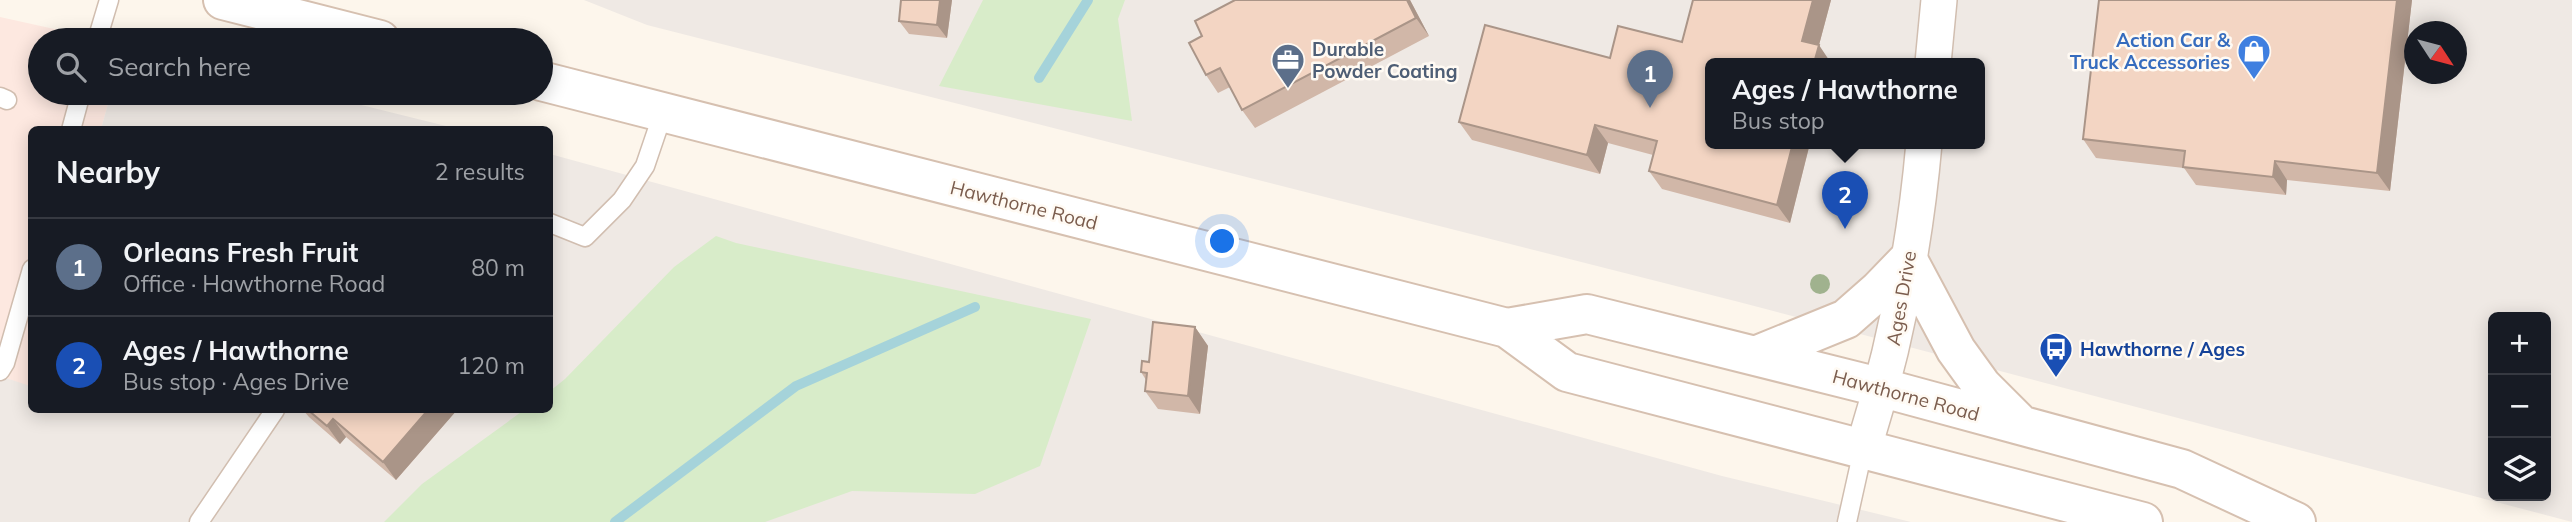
<!DOCTYPE html>
<meta charset="utf-8">
<style>
body{margin:0;font-family:Mulish,sans-serif;background:#20242c;color:#f1f3f6}
.controls{position:absolute;right:21px;bottom:21px;display:grid;overflow:hidden;border-radius:10px;box-shadow:0 4px 18px #0003}
.controls button{width:63px;height:63px;display:grid;place-items:center;padding:0;border:0;border-bottom:2px solid #363941;background:#171b24;color:#f1f3f6;font:35px sans-serif}
.compass{position:absolute;left:2404px;top:21px;width:63px;height:63px;border-radius:50%;background:#171b24;box-shadow:0 4px 18px #0003;rotate:126deg}
.you{position:absolute;left:1223px;top:242px;width:24px;height:24px;margin:-18px;border:5px solid #fff;border-radius:50%;background:#1a73e8;box-shadow:0 0 0 10px #1a73e833}
.badge{display:grid;place-items:center;width:46px;height:46px;border-radius:50%;background:#e76f51;color:#fff;font-size:23px;font-weight:700}
.pin{position:absolute;translate:-50% -58px;filter:drop-shadow(0 2px 4px #0008)}
.pin::after{content:'';position:absolute;top:37px;width:24px;height:21px;background:inherit;clip-path:polygon(0 0,100% 0,50% 100%)}
.popup{position:absolute;left:1705px;top:58px;width:280px;height:91px;box-sizing:border-box;display:grid;place-content:center;border-radius:10px;background:#171b24;filter:drop-shadow(0 2px 5px #0005);font-size:23px;white-space:nowrap;color:#9ea1a6}
.popup b{font-size:26px;color:#f1f3f6}
.popup::after{content:'';position:absolute;left:50%;top:100%;margin-left:-14px;border:14px solid transparent;border-top-color:#171b24}
.list{margin:0;padding:0;list-style:none}
h2{display:flex;justify-content:space-between;align-items:center;height:91px;margin:0;padding:0 28px;font-size:30px}
h2 small{font-size:23px;font-weight:400;color:#9ea1a6}
.list li{display:grid;grid-template-columns:46px 1fr auto;gap:21px;align-items:center;box-sizing:border-box;height:98px;padding:0 28px;border-top:2px solid #363941}
.list b{display:block;font-size:26px;white-space:nowrap}
.list p{margin:0;font-size:23px;white-space:nowrap;color:#9ea1a6}
.list em{font-size:23px;font-style:normal;color:#9ea1a6}
.icon{flex:none;width:38px;height:38px;fill:none;stroke:currentColor;stroke-width:2;stroke-linecap:round;stroke-linejoin:round}
.map{position:relative;flex:none;width:2572px;height:522px;overflow:hidden}
.search{position:absolute;background:#171b24;box-shadow:0 4px 18px #0003;left:28px;top:28px;width:525px;height:77px;display:flex;align-items:center;gap:18px;box-sizing:border-box;padding:0 24px;border-radius:38px;color:#9ea1a6;font-size:26px}
.panel{position:absolute;background:#171b24;box-shadow:0 4px 18px #0003;left:28px;top:126px;width:525px;height:287px;border-radius:10px}
.map>svg:first-child{display:block}
</style>
<div class="map">
<svg width="2572" height="522" viewBox="0 0 2572 522">
<rect width="100%" height="100%" fill="#fdf6ec"/>
<!-- commercial -->
<path fill="#fde8e0" d="M0,17L104,40H40V93H111L101,129L32,130L30,387L0,376Z"/>
<!-- industrial -->
<path fill="#efe9e4" fill-rule="evenodd" d="M584,0H2572V522L1739,302L647,25ZM2414,32H2456V74H2414ZM1710,63H1980V143H1710ZM2493,317H2546V496H2493Z
M111,93H313L458,129H101Z
M550,154L1722,476L1911,522H0V376L30,386L31,383L32,410H550Z"/>
<!-- green -->
<path fill="#d8ecc9" d="M983,0H1125L1118,19L1132,121L939,86Z
M716,236L736,243L1091,319L1040,466L975,494L852,491L765,522H384L422,484L524,410H550V391L565,379L674,267Z"/>
<g fill="none" stroke-linecap="round" stroke-linejoin="round">
<!-- stream -->
<path stroke="#a5d3da" stroke-width="10" d="M1039,78L1088,0
M615,522L796,386L975,307"/>
<defs>
<path id="lane" d="M97,40L109,0
M0,97L7,100
M71,130L81,93
M550,223L585,237L622,200L645,166L663,113
M0,371L5,363L32,269
M199,522L275,410
M1847,522L1863,450"/>
<path id="street" d="M1933,63L1939,0
M1863,450C1894,351 1915,247 1924,143"/>
<path id="secondary" d="M223,0L380,40
M541,81L1507,328L1567,372L2143,522
M1507,328L1587,314L1883,388L2182,469L2296,522
M1755,356L1846,319L1879,290L1908,260L1956,350L1982,386L2020,424"/>
</defs>
<!-- lane casing -->
<use href="#lane" stroke="#d1beb0" stroke-width="21"/>
<!-- street casing -->
<use href="#street" stroke="#d1beb0" stroke-width="38"/>
<!-- secondary casing -->
<use href="#secondary" stroke="#d6c0b0" stroke-width="42"/>
<!-- lane -->
<use href="#lane" stroke="#fff" stroke-width="18"/>
<!-- street -->
<use href="#street" stroke="#fff" stroke-width="35"/>
<!-- secondary -->
<use href="#secondary" stroke="#fff" stroke-width="38"/>
</g>
<!-- trees -->
<circle fill="#a0b28e" cx="1820" cy="284" r="10"/>
<!-- wall -->
<path fill="#d1b7a8" d="M952,0L947,38L909,34L899,21Z
M1410,0L1429,36L1255,128L1242,110L1230,87L1218,93L1206,75L1202,36Z
M1693,0H1831L1819,45L1710,143H1810L1790,223L1662,189L1649,171L1653,155L1608,143L1600,174L1472,140L1459,122L1610,58L1682,42Z
M2412,0L2390,191L2287,180L2286,195L2196,185L2184,168L2096,158L2083,139Z
M1195,327L1208,346L1200,414L1158,409L1145,391L1146,380L1141,372L1149,362Z
M303,410H457L396,480L346,437L340,444L309,417Z"/>
<!-- shaded-wall -->
<path fill="#aa9588" d="M940,0H952L947,38L937,25Z
M1407,0H1410L1429,36L1416,18Z
M1813,0H1831L1819,45L1831,63H1814L1802,41Z
M2397,0H2412L2390,191L2377,173Z
M1595,125L1608,143L1600,174L1587,155Z
M1793,143H1810L1790,223L1777,205Z
M2275,161L2287,180L2286,195L2273,177Z
M1195,327L1208,346L1200,414L1188,396Z
M428,410H457L396,480L383,462Z
M333,419L346,437L340,444L327,426Z"/>
<!-- building -->
<path fill="#f3d5c3" stroke="#aa9588" stroke-width="2" d="M901,0H940L937,25L899,21Z
M1235,0H1407L1416,18L1242,110L1220,68L1206,75L1189,43L1202,36L1195,21Z
M1693,0H1813L1802,41L1819,45L1814,63H1710V143H1793L1777,205L1649,171L1657,141L1595,125L1587,155L1459,122L1485,25L1610,58L1618,26L1682,42Z
M2099,0H2397L2377,173L2275,161L2273,177L2183,167L2185,151L2083,139Z
M1153,322L1195,327L1188,396L1145,391L1147,373L1141,372L1142,361L1149,362Z
M308,410H428L383,462L333,419L327,426Z"/>
<!-- icons -->
<defs>
<symbol id="shop-pin" viewBox="-11 -11 22 30"><path d="M0 17L-7.5 6A9.5 9.5 0 1 1 7.5 6Z" fill="#3f7fe0" stroke="#fffaf3"/><path d="M-5-2.5h2.3a2.7 3.5 0 0 1 5.4 0H5L5.5 6h-11ZM-1.5-2.5h3a1.5 2.3 0 0 0-3 0Z" fill="#fff"/></symbol>
<symbol id="office-pin" viewBox="-11 -11 22 30"><path d="M0 17L-7.5 6A9.5 9.5 0 1 1 7.5 6Z" fill="#5c6f8a" stroke="#fffaf3"/><path d="M-6-3h4V-5.5h4V-3h4V5H-6ZM-1-4.5V-3h2v-1.5ZM-6 0V1H6V0Z" fill="#fff"/></symbol>
<symbol id="bus-pin" viewBox="-11 -11 22 30"><path d="M0 17L-7.5 6A9.5 9.5 0 1 1 7.5 6Z" fill="#1a4fb4" stroke="#fffaf3"/><path d="M-5-6H5V4H4V6H2V4H-2V6H-4V4H-5ZM-3.5-4V0h7V-4ZM-3.5 1.2v1.5H-2V1.2ZM2 1.2v1.5H3.5V1.2Z" fill="#fff"/></symbol>
</defs>
<g fill-rule="evenodd">
<use href="#shop-pin" x="2235" y="32" width="38" height="52"/>
<use href="#office-pin" x="1269" y="41" width="38" height="52"/>
<use href="#bus-pin" x="2037" y="330" width="38" height="52"/>
</g>
<g text-anchor="middle" dominant-baseline="central" stroke-width="5" stroke-linejoin="round" paint-order="stroke">
<!-- shop labels -->
<g font-size="19" font-weight="bold" fill="#366cbe" stroke="#fffaf3" text-anchor="end">
<text x="2230" y="40">Action Car &amp;<tspan x="2230" dy="22">Truck Accessories</tspan></text>
</g>
<!-- service labels -->
<g font-size="19" font-weight="bold" fill="#4e5e75" stroke="#fffaf3" text-anchor="start">
<text x="1312" y="49">Durable<tspan x="1312" dy="22">Powder Coating</tspan></text>
</g>
<!-- street labels -->
<g font-size="19" fill="#7a5c4d" stroke="#fffaf3">
<text transform="translate(1024 205) rotate(14)">Hawthorne Road</text>
<text transform="translate(1901 298) rotate(-80)">Ages Drive</text>
<text transform="translate(1906 395) rotate(15)">Hawthorne Road</text>
</g>
<!-- transit labels -->
<g font-size="19" font-weight="bold" fill="#164399" stroke="#fffaf3" text-anchor="start">
<text x="2080" y="349">Hawthorne / Ages</text>
</g>
</g>
</svg>
<div class="controls">
<button>+</button>
<button>−</button>
<button><svg class="icon" aria-label="layers" viewBox="0 0 24 24"><path d="M12 4l9 5-9 5-9-5zM3 14l9 5 9-5"/></svg></button>
</div>
<svg class="compass" viewBox="-18 -18 36 36"><path d="M0-13l5 13h-10z" fill="#e53935"/><path d="M0 13l5-13h-10z" fill="#9ea1a6"/></svg>
<div class="you"></div>
<div class="pin badge" style="left:1650px;top:108px;background:#5c6f8a">1</div>
<div class="pin badge" style="left:1845px;top:229px;background:#1a4fb4">2</div>
<div class="popup"><b>Ages / Hawthorne</b>Bus stop</div>
<div class="search"><svg class="icon" aria-label="search" viewBox="0 0 24 24"><circle cx="10" cy="10" r="6"/><path d="M15 15l6 6"/></svg>Search here</div>
<section class="panel">
<h2>Nearby<small>2 results</small></h2>
<ul class="list">
<li><span class="badge" style="background:#5c6f8a">1</span><div><b>Orleans Fresh Fruit</b><p>Office · Hawthorne Road</p></div><em>80 m</em></li>
<li><span class="badge" style="background:#1a4fb4">2</span><div><b>Ages / Hawthorne</b><p>Bus stop · Ages Drive</p></div><em>120 m</em></li>
</ul>
</section>
</div>
